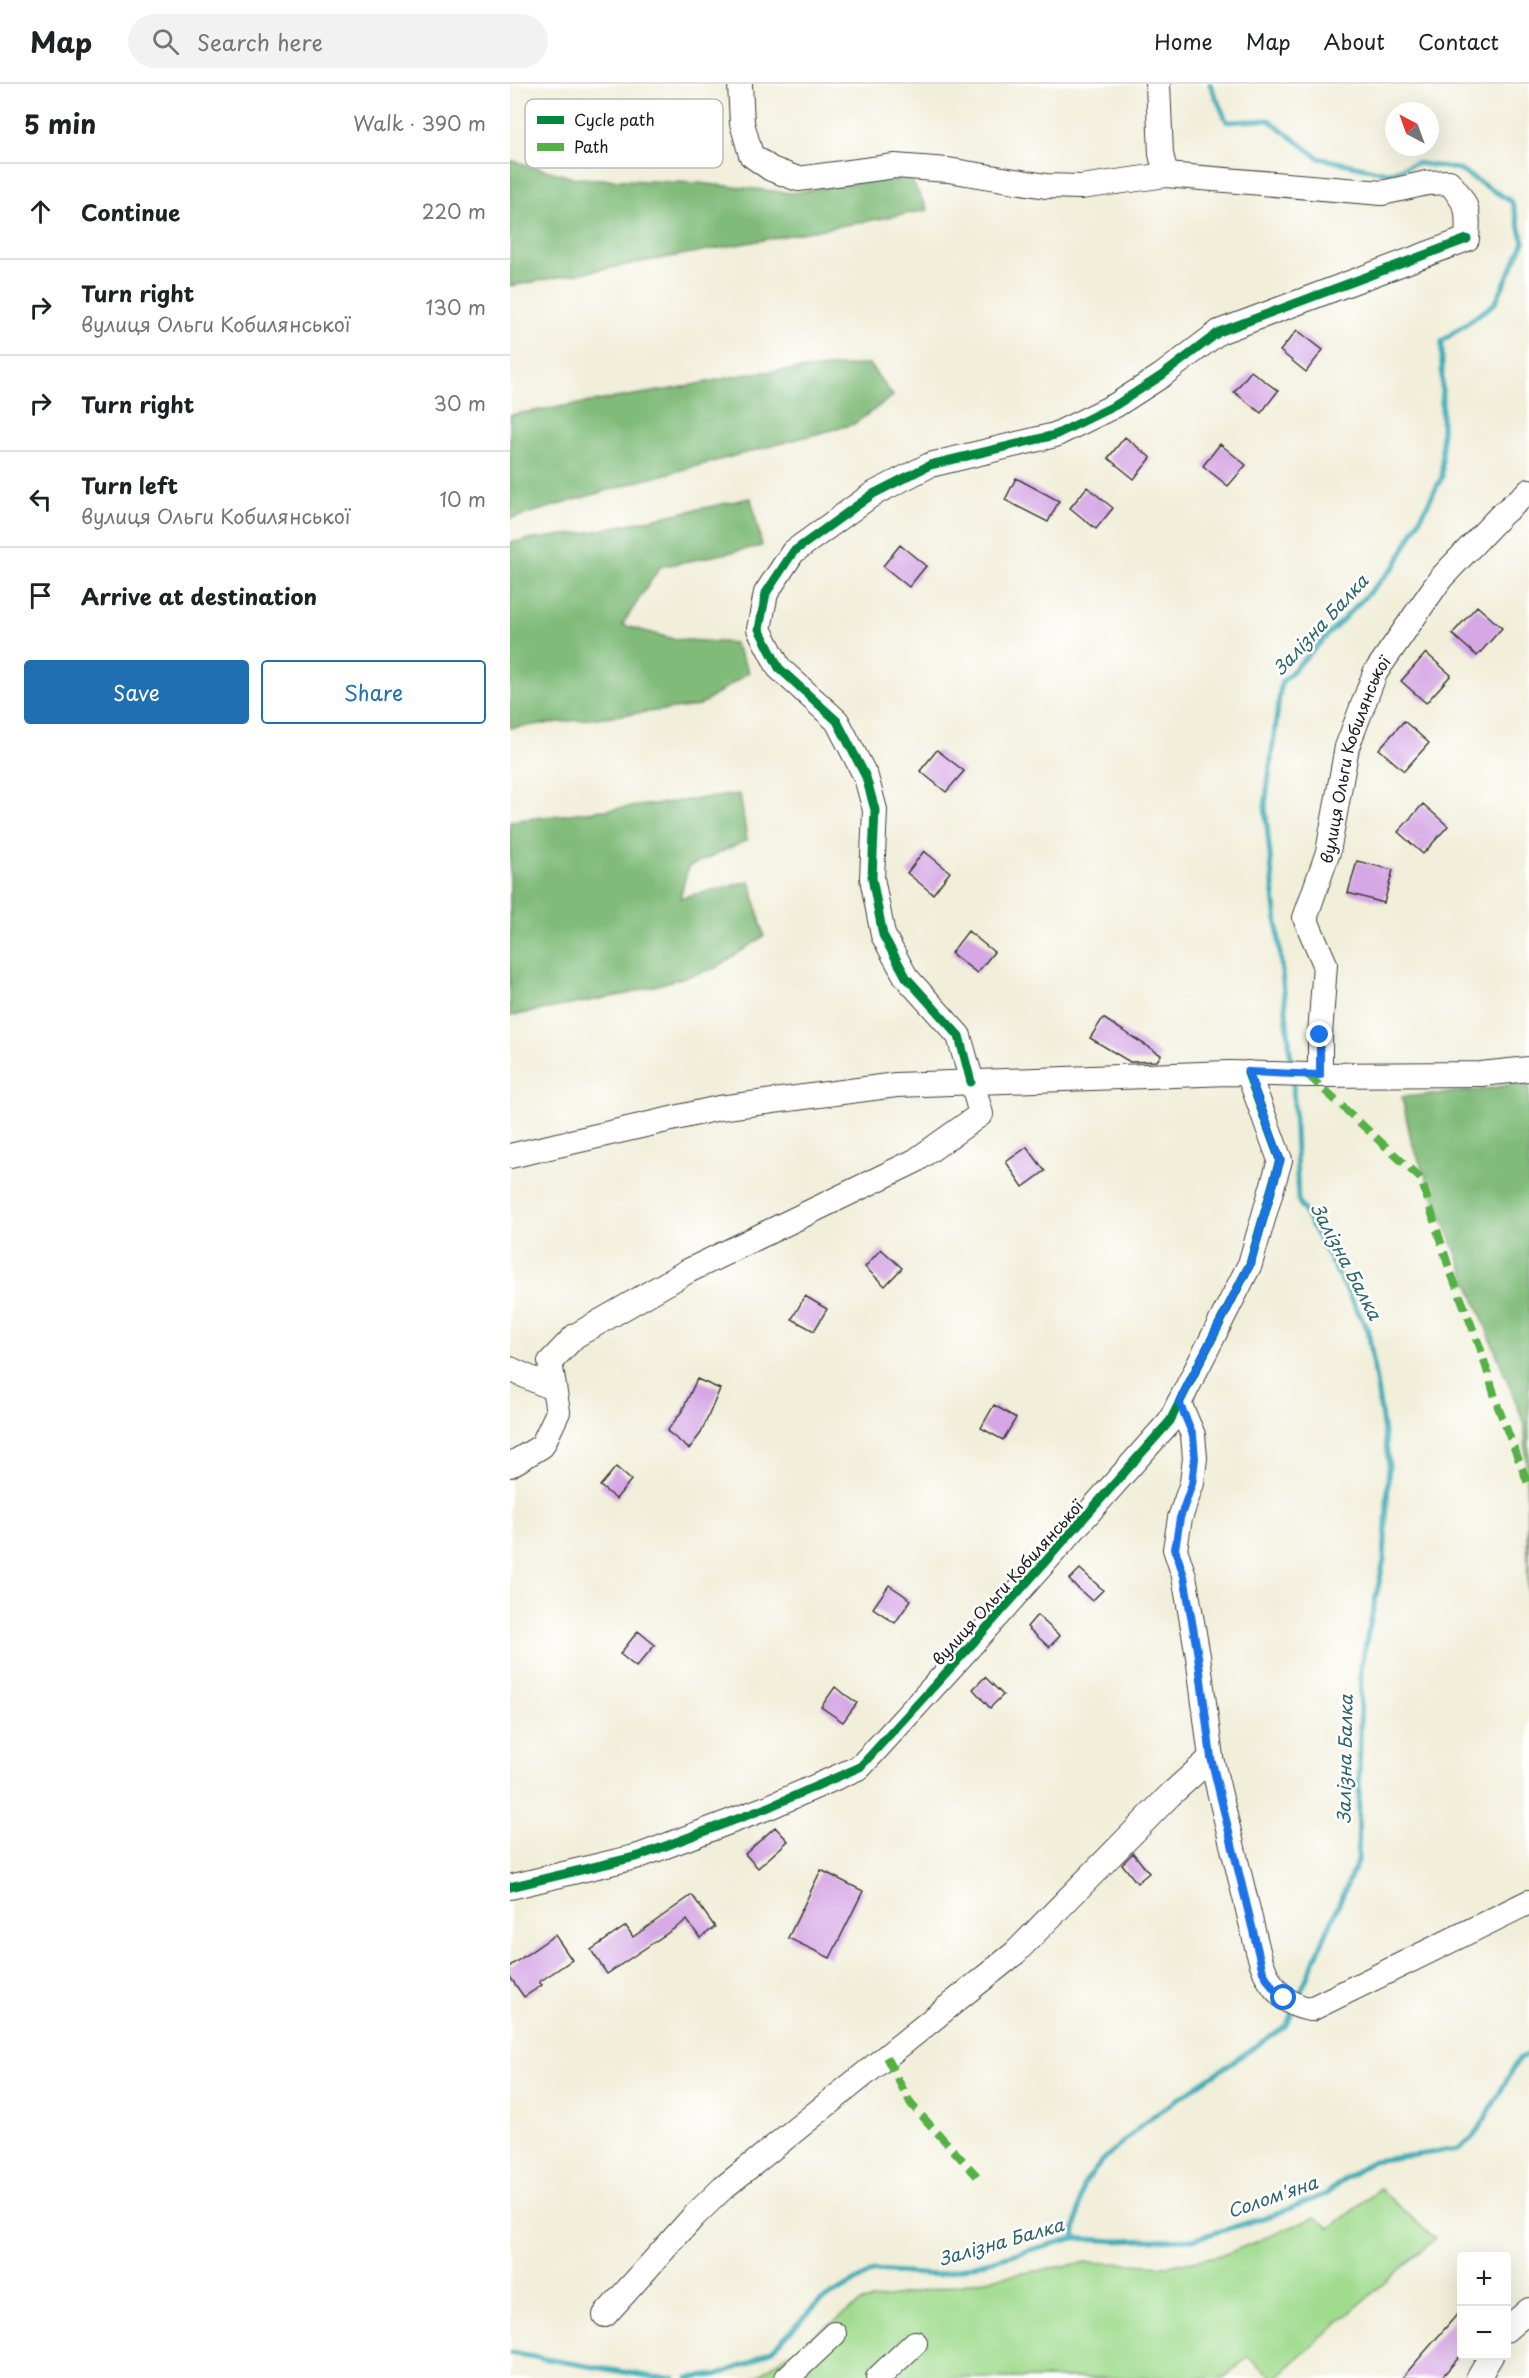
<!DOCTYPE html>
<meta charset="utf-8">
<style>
body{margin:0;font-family:"Playpen Sans",sans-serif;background:#f2f2f2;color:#202124}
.controls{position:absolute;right:18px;bottom:18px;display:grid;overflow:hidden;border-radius:6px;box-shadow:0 6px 24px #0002}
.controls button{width:54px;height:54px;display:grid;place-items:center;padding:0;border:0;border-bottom:2px solid #e0e0e0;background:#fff;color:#202124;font:30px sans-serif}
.compass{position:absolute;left:875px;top:18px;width:54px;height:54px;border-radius:50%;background:#fff;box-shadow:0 6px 24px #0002;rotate:319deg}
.stop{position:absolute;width:18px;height:18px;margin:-14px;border:4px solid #1a73e8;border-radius:50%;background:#fff}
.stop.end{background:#1a73e8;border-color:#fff;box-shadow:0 2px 6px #0008}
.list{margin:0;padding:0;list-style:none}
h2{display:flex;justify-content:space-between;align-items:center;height:78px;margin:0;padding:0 24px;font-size:26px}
h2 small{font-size:20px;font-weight:400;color:#757577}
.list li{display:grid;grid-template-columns:39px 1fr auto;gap:18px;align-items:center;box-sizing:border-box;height:96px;padding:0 24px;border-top:2px solid #e0e0e0}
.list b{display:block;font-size:22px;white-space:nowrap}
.list p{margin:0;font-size:20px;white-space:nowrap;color:#757577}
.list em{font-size:20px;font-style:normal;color:#757577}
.actions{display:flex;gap:12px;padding:18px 24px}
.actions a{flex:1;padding:14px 0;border:2px solid #1f6fb2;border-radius:6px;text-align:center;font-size:21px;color:#1f6fb2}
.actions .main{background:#1f6fb2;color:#fff}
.icon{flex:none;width:33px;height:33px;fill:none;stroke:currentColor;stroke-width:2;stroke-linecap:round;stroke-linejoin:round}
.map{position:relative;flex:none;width:1019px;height:2294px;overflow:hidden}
header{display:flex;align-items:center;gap:36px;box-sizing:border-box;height:84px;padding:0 30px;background:#fff;border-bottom:2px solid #e0e0e0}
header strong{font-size:28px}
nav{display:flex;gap:33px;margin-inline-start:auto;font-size:21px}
.search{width:420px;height:54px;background:#f2f2f2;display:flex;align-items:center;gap:15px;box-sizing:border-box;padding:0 21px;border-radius:33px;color:#757577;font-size:22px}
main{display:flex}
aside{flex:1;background:#fff}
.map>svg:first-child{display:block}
</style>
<header>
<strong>Map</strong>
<div class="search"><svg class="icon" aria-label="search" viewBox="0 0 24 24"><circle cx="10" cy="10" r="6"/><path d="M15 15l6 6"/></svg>Search here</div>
<nav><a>Home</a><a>Map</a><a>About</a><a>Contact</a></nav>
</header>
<main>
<aside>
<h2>5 min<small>Walk · 390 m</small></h2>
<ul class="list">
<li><svg class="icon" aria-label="ahead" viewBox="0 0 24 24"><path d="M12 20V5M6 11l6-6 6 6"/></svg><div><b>Continue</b></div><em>220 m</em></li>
<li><svg class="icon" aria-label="right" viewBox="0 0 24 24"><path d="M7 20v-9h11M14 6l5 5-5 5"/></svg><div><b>Turn right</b><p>вулиця Ольги Кобилянської</p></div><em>130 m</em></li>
<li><svg class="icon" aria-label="right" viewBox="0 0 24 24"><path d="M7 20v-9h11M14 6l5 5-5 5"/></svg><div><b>Turn right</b></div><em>30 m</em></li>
<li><svg class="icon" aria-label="left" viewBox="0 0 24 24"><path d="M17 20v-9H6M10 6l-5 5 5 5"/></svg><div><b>Turn left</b><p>вулиця Ольги Кобилянської</p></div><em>10 m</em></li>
<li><svg class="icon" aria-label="arrive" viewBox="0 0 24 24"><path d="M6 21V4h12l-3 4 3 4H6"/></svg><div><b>Arrive at destination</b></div></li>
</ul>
<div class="actions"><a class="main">Save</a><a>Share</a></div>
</aside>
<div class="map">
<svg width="1019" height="2294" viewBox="0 0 1019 2294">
<rect width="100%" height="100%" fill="#fff"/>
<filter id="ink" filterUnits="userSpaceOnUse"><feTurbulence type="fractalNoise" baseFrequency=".0167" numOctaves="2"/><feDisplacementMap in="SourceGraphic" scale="12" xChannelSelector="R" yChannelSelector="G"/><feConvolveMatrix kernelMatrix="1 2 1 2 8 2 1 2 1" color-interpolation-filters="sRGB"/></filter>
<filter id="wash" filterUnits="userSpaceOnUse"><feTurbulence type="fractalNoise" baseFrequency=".008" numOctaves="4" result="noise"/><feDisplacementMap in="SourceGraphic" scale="24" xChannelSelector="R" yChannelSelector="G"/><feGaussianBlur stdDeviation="1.35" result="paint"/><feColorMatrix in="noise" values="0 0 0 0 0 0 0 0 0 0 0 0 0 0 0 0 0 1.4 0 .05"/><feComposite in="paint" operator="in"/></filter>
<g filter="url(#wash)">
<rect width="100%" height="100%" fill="#f1eed9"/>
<!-- green -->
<path fill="#a0db8e" stroke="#5e7c55" stroke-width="1.5" d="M870,2105L925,2155L765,2294L737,2273L715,2294H245L351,2218L576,2178L659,2182L716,2170L805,2133L820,2144Z"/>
<!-- forest -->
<path fill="#80bb79" stroke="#4e6c4a" stroke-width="1.5" d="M0,76L64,94L188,99L282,109L398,90L418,126L0,202Z
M359,280L383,312L344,340L130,397L0,435V331L168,304L241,289Z
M241,414L252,462L150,483L112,541L163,555L224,559L239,588L189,622L0,644V458L80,448Z
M230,710L237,756L178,783L170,814L240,797L254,852L206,884L117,910L0,932V737Z
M1019,997V1538L1015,1341L901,1056L892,1013L971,1006Z"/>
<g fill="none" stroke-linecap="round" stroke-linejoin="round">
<!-- stream -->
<path stroke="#3aabb6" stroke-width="5" d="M700,0L717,38L759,36L809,74L878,89L906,79L948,85L1002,118L1014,158L985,219L932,257V393L885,482L771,599L755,722L782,986
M783,998L788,1116L858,1246L879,1380L874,1476L851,1581L848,1776L788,1914
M564,2154L573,2101L593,2076L640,2034L777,1941L783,1925
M0,2269L144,2293L165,2294
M178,2294L206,2291L238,2280L263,2265L309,2218L364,2187L428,2191L564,2154L606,2157L684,2155L766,2130L816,2110L833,2096L863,2077L948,2065L962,2054L976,2033L1009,1974L1019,1970"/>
</g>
<g id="blocks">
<!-- building -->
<path fill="#d6a7e5" d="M787,246L813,266L796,288L770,267Z
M741,287L768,307L751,329L724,308Z
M615,353L641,374L624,395L598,374Z
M710,360L736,381L718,402L693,382Z
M506,394L549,417L538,438L495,416Z
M577,403L603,424L586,445L560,424Z
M390,461L416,482L399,503L373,482Z
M967,522L992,544L967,572L942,550Z
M916,569L941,591L916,619L891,597Z
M894,637L919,659L894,687L869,665Z
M427,666L454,687L436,708L410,687Z
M913,720L938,742L913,770L888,748Z
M414,767L440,788L423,810L397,789Z
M847,777L883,786L874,819L838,809Z
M458,847L484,868L467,889L441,869Z
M593,934L651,971L647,977L620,978L580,954Z
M517,1063L535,1087L513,1103L496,1078Z
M371,1165L392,1184L375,1202L355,1183Z
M295,1212L317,1225L304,1247L282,1235Z
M187,1295L210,1305L191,1349L179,1365L157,1347L172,1327Z
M484,1321L506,1334L493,1356L471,1344Z
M106,1383L121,1396L106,1415L90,1402Z
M570,1485L593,1506L582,1517L559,1496Z
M379,1501L401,1516L385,1539L363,1524Z
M527,1531L550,1552L539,1563L517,1543Z
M128,1547L145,1561L126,1583L110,1570Z
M475,1593L493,1611L480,1624L463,1605Z
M325,1603L347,1619L333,1638L311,1623Z
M265,1743L278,1757L248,1784L235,1770Z
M623,1769L639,1789L627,1799L612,1780Z
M311,1786L353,1807L320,1874L278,1854Z
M182,1811L205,1843L190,1854L177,1836L97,1890L81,1866L116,1842L123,1853Z
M45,1851L62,1876L29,1898L32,1901L14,1913L0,1893V1882Z
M951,2226V2271L931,2294H892Z"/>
</g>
</g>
<g filter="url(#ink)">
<use href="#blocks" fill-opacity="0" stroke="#3c3c38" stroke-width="1.5"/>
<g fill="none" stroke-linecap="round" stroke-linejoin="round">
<defs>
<g id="minor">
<path d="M648,0L651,70L656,91"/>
<path id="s1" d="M810,991V951L815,880L795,834L818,768L837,663L865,589L931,494L991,431L1019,407"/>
<path d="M0,1072L209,1024L386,1001L719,989L798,991L971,990L1019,985"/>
<path d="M0,1285L44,1305"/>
<path d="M669,1319L683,1351L685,1374L682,1399L670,1434L665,1465L674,1492L688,1572L701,1674L748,1867C755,1895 770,1921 801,1925L1019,1818"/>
<path d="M0,1381L32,1362L48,1328L40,1278L65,1252L178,1187L405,1077L471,1030L449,952L396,893L373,851L362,794L365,726L356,693L327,637L269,584L249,545L256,509L283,468L363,410L420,381L545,351L606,321L651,292L709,248L957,155C959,125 958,121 939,98L917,99L872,109L656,91L571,103L536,102L438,86L385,82L288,95L261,85L241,71L232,39L230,0"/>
<path d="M0,1803L129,1772L259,1723L350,1683L455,1568L660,1337L740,1180L770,1076L738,989"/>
<path d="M95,2231L184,2132L213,2104L505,1869L660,1711L701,1674"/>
<path d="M996,2246L1019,2226"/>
<path d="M277,2294L324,2250"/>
<path d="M368,2294L405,2259"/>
<path d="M968,2294L981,2272"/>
</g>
</defs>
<!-- minor casing -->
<use href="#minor" stroke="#3c3c38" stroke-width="26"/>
<!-- minor -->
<use href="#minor" stroke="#fff" stroke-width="24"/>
<!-- quiet -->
<path stroke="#55b145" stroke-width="8" stroke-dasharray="15 8" stroke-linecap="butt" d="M798,991L911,1095L939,1184L970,1263L988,1323L1019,1402
M376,1973L401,2020L467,2092"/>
<defs>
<path id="cycleway" d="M461,998L449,952L396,893L373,851L362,794L365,726L356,693L327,637L269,584L249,545L256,509L283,468L363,410L420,381L545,351L606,321L651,292L709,248L957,155
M0,1803L129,1772L259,1723L350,1683L455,1568L660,1337L740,1180L770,1076L738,989"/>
</defs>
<!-- cycleway casing -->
<use href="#cycleway" stroke="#fff" stroke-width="13"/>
<!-- cycleway -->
<use href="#cycleway" stroke="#00873e" stroke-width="9"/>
</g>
</g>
<g fill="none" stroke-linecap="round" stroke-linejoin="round" filter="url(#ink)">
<!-- route -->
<path stroke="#1a73e8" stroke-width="8" d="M774,1914L763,1904L753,1888L701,1674L688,1572L674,1492L665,1465L670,1434L682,1400L685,1374L683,1351L669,1318L740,1180L770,1076L738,988L810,991V951"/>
</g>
<g text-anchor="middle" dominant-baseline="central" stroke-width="5" stroke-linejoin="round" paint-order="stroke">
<!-- street labels -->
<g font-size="16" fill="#1c1c1c" stroke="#fff">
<text stroke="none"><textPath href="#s1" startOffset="328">вулиця Ольги Кобилянської</textPath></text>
<text transform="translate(497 1498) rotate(-48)">вулиця Ольги Кобилянської</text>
</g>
<!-- water labels -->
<g font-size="18" font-style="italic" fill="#2b6469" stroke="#fff">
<text transform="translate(810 540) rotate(-47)">Залізна Балка</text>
<text transform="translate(837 1177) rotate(62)">Залізна Балка</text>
<text transform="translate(834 1675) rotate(-89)">Залізна Балка</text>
<text transform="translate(762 2112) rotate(-19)">Солом'яна</text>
<text transform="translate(491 2157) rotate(-16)">Залізна Балка</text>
</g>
</g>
<!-- legend -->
<rect x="15" y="15" width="198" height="69" rx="9" fill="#fff" stroke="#bbb" stroke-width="1.5"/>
<rect x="27" y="32" width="27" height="8" fill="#00873e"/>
<rect x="27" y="59" width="27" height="8" fill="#55b145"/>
<g font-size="16" fill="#1c1c1c">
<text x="64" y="42">Cycle path</text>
<text x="64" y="69">Path</text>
</g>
</svg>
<div class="controls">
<button>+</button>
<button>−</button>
</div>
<svg class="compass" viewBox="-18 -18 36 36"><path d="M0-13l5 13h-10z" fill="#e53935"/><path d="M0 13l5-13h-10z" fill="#757577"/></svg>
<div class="stop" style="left:774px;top:1914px"></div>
<div class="stop end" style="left:810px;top:951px"></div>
</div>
</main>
